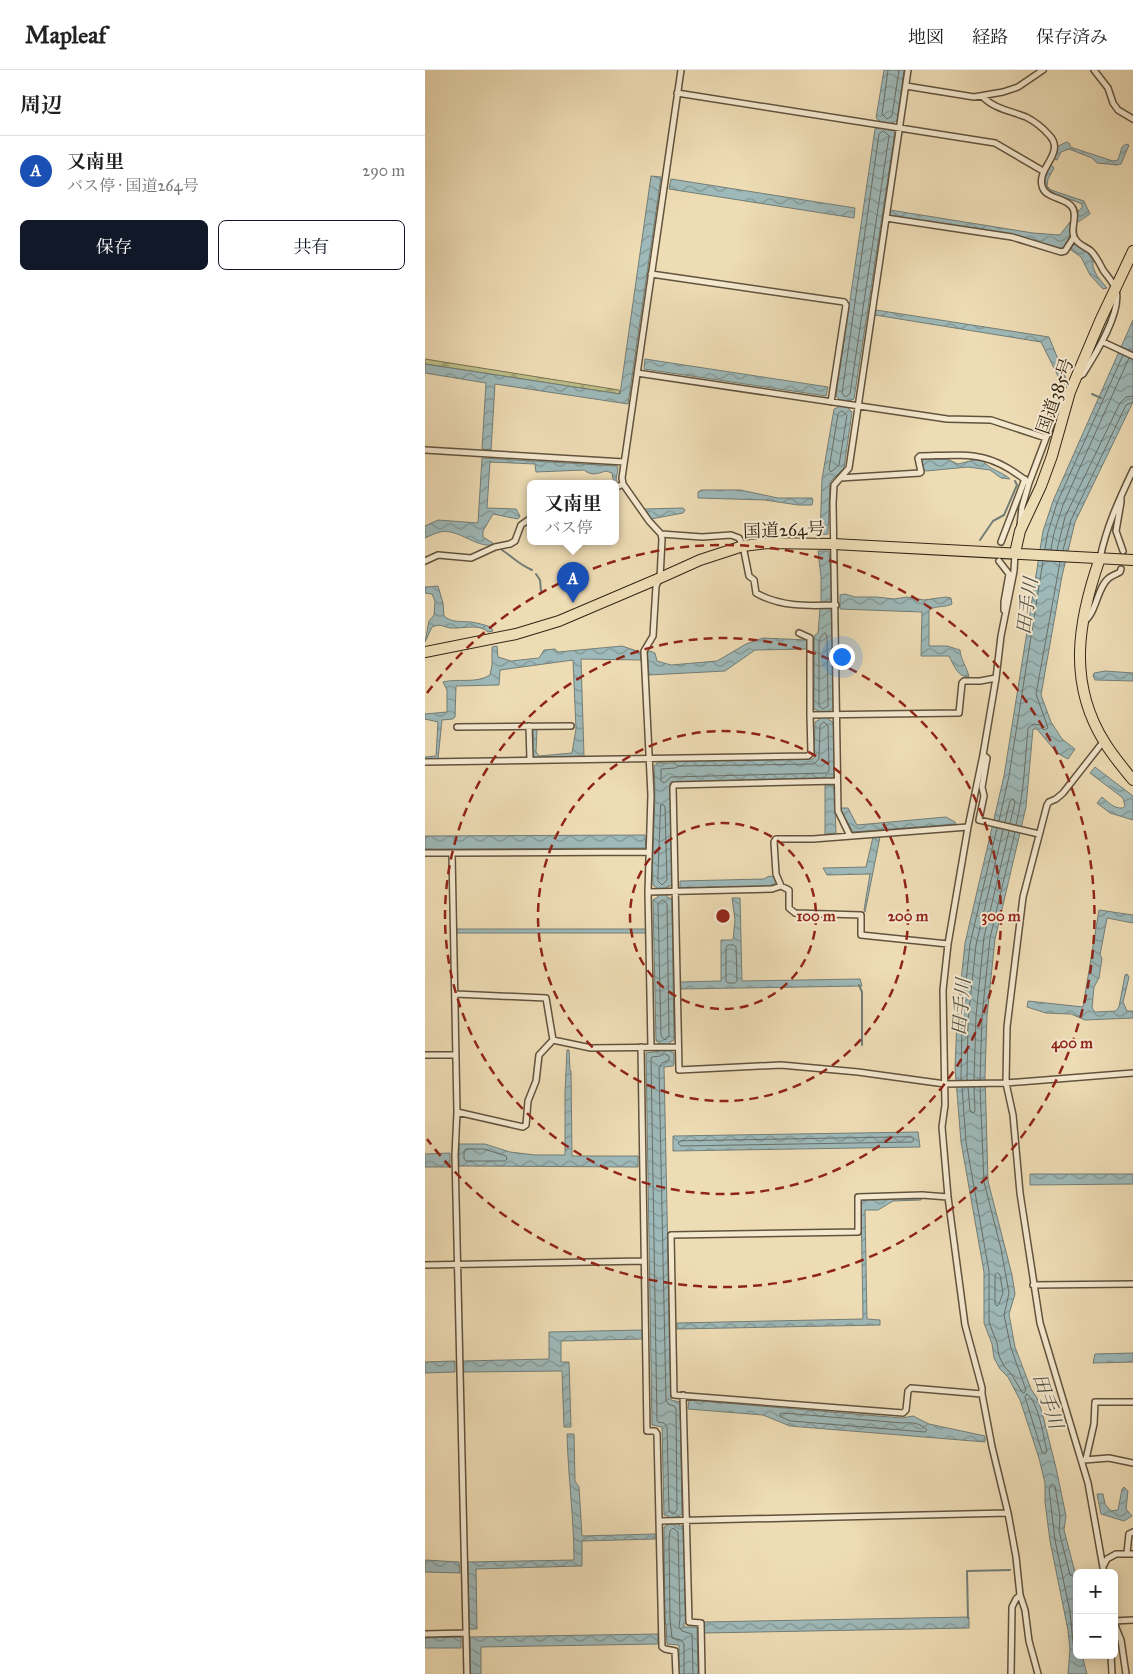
<!DOCTYPE html>
<html lang="ja">
<meta charset="utf-8">
<style>
body{margin:0;font-family:"IM FELL Great Primer","Noto Serif JP",serif;background:#f6f6f6;color:#222}
.controls{position:absolute;right:15px;bottom:15px;display:grid;overflow:hidden;border-radius:8px;box-shadow:0 2px 12px #0003}
.controls button{width:45px;height:45px;display:grid;place-items:center;padding:0;border:0;border-bottom:1px solid #e0e0e0;background:#fff;color:#222;font:25px sans-serif}
.you{position:absolute;left:416px;top:586px;width:18px;height:18px;margin:-12px;border:4px solid #fff;border-radius:50%;background:#1a73e8;box-shadow:0 0 0 8px #1a73e833}
.badge{display:grid;place-items:center;width:32px;height:32px;border-radius:50%;background:#111827;color:#fff;font-size:16px;font-weight:700}
.pin{position:absolute;translate:-50% -41px;filter:drop-shadow(0 1px 2px #0008)}
.pin::after{content:'';position:absolute;top:26px;width:18px;height:15px;background:inherit;clip-path:polygon(0 0,100% 0,50% 100%)}
.popup{position:absolute;left:102px;top:410px;width:92px;height:65px;box-sizing:border-box;display:grid;place-content:center;border-radius:8px;background:#fff;filter:drop-shadow(0 1px 4px #0005);font-size:16px;white-space:nowrap;color:#767676}
.popup b{font-size:19px;color:#222}
.popup::after{content:'';position:absolute;left:50%;top:100%;margin-left:-10px;border:10px solid transparent;border-top-color:#fff}
.list{margin:0;padding:0;list-style:none}
h2{display:flex;justify-content:space-between;align-items:center;height:65px;margin:0;padding:0 20px;font-size:21px}
h2 small{font-size:16px;font-weight:400;color:#767676}
.list li{display:grid;grid-template-columns:32px 1fr auto;gap:15px;align-items:center;box-sizing:border-box;height:70px;padding:0 20px;border-top:1px solid #e0e0e0}
.list b{display:block;font-size:19px;white-space:nowrap}
.list p{margin:0;font-size:16px;white-space:nowrap;color:#767676}
.list em{font-size:16px;font-style:normal;color:#767676}
.actions{display:flex;gap:10px;padding:15px 20px}
.actions a{flex:1;padding:11px 0;border:1px solid #111827;border-radius:8px;text-align:center;font-size:18px;color:#111827}
.actions .main{background:#111827;color:#fff}
.map{position:relative;flex:none;width:708px;height:1604px;overflow:hidden}
header{display:flex;align-items:center;gap:30px;box-sizing:border-box;height:70px;padding:0 25px;background:#fff;border-bottom:1px solid #e0e0e0}
header strong{font-size:24px}
nav{display:flex;gap:28px;margin-inline-start:auto;font-size:18px}
main{display:flex}
aside{flex:1;background:#fff}
.map>svg:first-child{display:block}
</style>
<header>
<strong>Mapleaf</strong>
<nav><a>地図</a><a>経路</a><a>保存済み</a></nav>
</header>
<main>
<aside>
<h2>周辺<small></small></h2>
<ul class="list">
<li><span class="badge" style="background:#1a4fb4">A</span><div><b>又南里</b><p>バス停 · 国道264号</p></div><em>290 m</em></li>
</ul>
<div class="actions"><a class="main">保存</a><a>共有</a></div>
</aside>
<div class="map">
<svg width="708" height="1604" viewBox="0 0 708 1604">
<defs>
<pattern id="forest-firs" width="22" height="20" patternUnits="userSpaceOnUse" patternTransform="scale(1.25)"><rect width="22" height="20" fill="#bdbf8a"/><path d="M5 1l3.5 6h-7zM16 11l3.5 6h-7z" fill="#a3a476"/></pattern>
<pattern id="water-waves" width="16" height="10" patternUnits="userSpaceOnUse" patternTransform="scale(1.25)"><rect width="16" height="10" fill="#9eb9b9"/><path d="M0 5q4-4 8 0t8 0" fill="none" stroke="#819695"/></pattern>
</defs>
<rect width="100%" height="100%" fill="#eedcb5"/>
<filter id="stains"><feTurbulence type="fractalNoise" baseFrequency=".004" numOctaves="4"/><feColorMatrix values="0 0 0 0 .2 0 0 0 0 .09 0 0 0 0 .02 0 0 0 .5 -.17"/></filter>
<radialGradient id="worn" r=".72"><stop offset=".6" stop-color="#630" stop-opacity="0"/><stop offset="1" stop-color="#630" stop-opacity=".3"/></radialGradient>
<!-- forest -->
<path fill="url(#forest-firs)" stroke="#787250" d="M0,289L194,320L195,324L0,294Z"/>
<!-- water -->
<path fill="url(#water-waves)" stroke="#737e77" d="M459,0H479L472,51L466,53L465,58L470,62L429,329L424,331L423,338L427,342L419,398L405,412L403,464L395,465L397,409L409,339L414,337L415,330L411,326L450,59L455,57L456,52L451,48Z
M642,72L645,74V77L688,91L693,90L697,77L701,74L704,75L696,94L692,95L672,93L667,88L644,79L636,82L632,90H631L629,87L633,76Z
M626,95L629,98L623,109L622,116L626,120L659,131L665,144L653,152L652,150L653,141L657,138V134C636,125 608,123 626,95Z
M226,106L236,107L203,334L70,314L66,380L57,379L61,313L0,303V294L195,324Z
M246,109L430,138L429,148L244,119Z
M465,140L608,163L635,165L645,152C649,160 643,170 639,177L636,178L587,165L464,146Z
M650,174L663,183L668,191V197L672,206L682,218L678,219L665,205L656,187L646,180L647,176Z
M451,240L624,267L641,309L639,316L634,320L636,312L616,272L450,245Z
M708,250V332L650,452L637,506L616,625L626,652L637,669L650,679L643,689L632,683L612,659H608L601,737L570,869L562,946L560,1005L563,1111L587,1205L590,1224L584,1244L590,1277L606,1319L612,1328L617,1342L631,1398L641,1446L639,1460L652,1510V1585H657L662,1604H643L645,1579L643,1560L625,1471L620,1432V1413L614,1388L595,1330L583,1307L575,1299L569,1288L567,1274L559,1253V1202L536,1072L530,998L532,949L540,873L579,706L618,461L628,431Z
M220,289L403,317L401,326L219,299Z
M57,388L192,396L193,398L191,410L193,415L189,414L187,403L181,401C171,404 167,406 159,400L111,402L110,394L65,392L62,438L91,439L95,446L93,449L68,444L58,461V467L68,473L67,475C49,477 33,458 15,462C10,463 5,466 0,468V456L13,450L53,453Z
M499,389H522L533,394L549,390L558,391C565,400 578,402 585,409L576,408L565,400L543,397L501,401L498,399L497,392Z
M276,420H315L353,428H387L388,430L387,435H373L340,430L273,428V422Z
M258,438L260,440L258,443L226,449L220,439Z
M393,481H404C405,500 408,520 405,537L407,538L408,631V638L404,641V650L408,652L409,659V705L408,708L246,712L245,713L247,815L242,817V827L247,829L249,970L245,972V981L249,983V994L248,996L239,997L246,1330L255,1332L257,1444L253,1447L254,1456H258L261,1552L259,1553V1557H272L273,1604H254V1575L242,1574L241,1554L240,1553L239,1469V1457L243,1455V1446L239,1445L237,1357L227,1355L221,983L235,981V973L231,971L228,830L233,827L232,818L228,815C226,776 232,736 229,696L232,693H250V691L388,689L389,688L390,652L394,650V641L389,639V566L393,563L395,539L398,537L396,532V507Z
M13,516L18,533L19,546C27,553 36,551 46,552C53,553 60,555 66,557L68,561L63,562C53,553 38,559 26,558C17,557 17,553 7,557L0,572L4,551L9,545L10,531L7,524L0,523V517Z
M420,524L430,527H451L469,529L482,527L499,530L521,527L526,528L527,534C520,538 511,535 504,540V576H522L535,580C536,591 542,597 544,607C532,607 529,595 524,586H496L497,542L415,539V525Z
M338,568L382,570V579L330,580L300,601L224,605L222,583L225,581L230,583L232,591L246,595L292,591L321,574Z
M72,576L73,587L86,591L114,588L119,580L130,579L133,582L197,576L215,582L216,590L156,589L159,686L110,688L108,685V660L110,659L112,660L111,682L114,686L147,683L151,659L148,590L75,600L74,615L31,616L30,647L28,649L17,650L13,689L0,690V687L11,686L13,652L0,649V644L22,642V620L18,612C33,608 51,614 65,605L67,595V577Z
M680,601L708,603V611L670,610L668,606L669,603Z
M670,697L708,726V750L685,743L672,733L677,727C683,732 689,739 698,738L700,736L698,728L665,703Z
M409,715L411,763L400,764V715Z
M417,738H423L432,755L521,747L530,752L531,754L428,762L416,741Z
M220,765L221,778L0,779V766Z
M448,767H455L440,842L439,840L445,804L402,805L398,798L441,797Z
M344,806L349,807L351,813L344,816L255,818V811L339,809Z
M307,828H315L317,911L435,909L437,916L256,919L255,912L296,911V870H308L310,850Z
M674,840L708,845V853L682,848L675,885L677,888L674,908L669,917L667,938L670,942L691,941L694,937L700,905L702,904L704,907L698,932L702,941H708V948L660,950L646,944L621,943L602,937L603,931L658,937Z
M32,859H221V863H32Z
M142,980H144L145,1001H146L147,1086H213V1097L34,1096V1074H60L85,1082L110,1085H140V1022Z
M493,1062L495,1077L248,1081V1066Z
M25,1083V1097H0V1084Z
M605,1104H708V1114L605,1115Z
M496,1128V1130L468,1131L453,1140H440L442,1249L455,1250V1255L252,1259V1253L438,1249L436,1132L439,1129Z
M217,1260V1269L136,1271V1292H144L146,1357H139L137,1301L39,1302L38,1291L124,1289V1262Z
M708,1283V1292L668,1293L670,1284Z
M30,1291V1302L0,1303V1292Z
M264,1330L477,1348L488,1346L504,1354L560,1366V1372L365,1356L338,1345L263,1339Z
M142,1364H149L150,1411L154,1417L157,1466L230,1464V1469L157,1471V1496L51,1499L52,1559H44L43,1492L149,1490C149,1448 143,1406 142,1364Z
M699,1417L703,1421L701,1439L707,1446L699,1451L676,1444L672,1424H678L680,1434L686,1441L693,1440L697,1419Z
M0,1490L34,1492L35,1503L0,1502Z
M544,1547V1558L279,1563V1552Z
M233,1564V1574L56,1577V1604H45V1567Z
M36,1567V1578H0V1568Z"/>
<g fill="none" stroke-linecap="round" stroke-linejoin="round">
<!-- shore -->
<path stroke="#686f67" stroke-width="1" d="M463,0L457,44L462,49L467,46L474,0
M459,61L464,66L425,324L420,327L417,323L454,64Z
M417,341L422,345L414,395L406,402L404,399L413,344Z
M620,479L623,462L632,433L698,285
M626,479L629,463L638,435L704,288
M632,480L640,447L695,333L701,327L708,326
M638,480L646,450L701,335L708,332
M400,563L402,566L403,631V636L398,639L394,636V573L395,568Z
M399,652L403,656L404,701L402,703L246,707L239,713L236,711V699L250,698L254,696L389,694L394,689L395,656Z
M236,735H239L240,737L242,810L237,815L233,811Z
M574,751L584,706L618,491
M580,752L585,731L588,729L590,732L585,753
M591,755C599,723 600,691 603,658L609,654L615,655L619,660L623,658L611,624L635,492
M238,830L242,834L244,966L240,970L236,966L233,834Z
M303,875H309L311,877L312,911L310,913H303L301,911V878Z
M240,984L244,986V990L237,993L234,998L241,1330L243,1334L249,1336L251,1338L252,1440L248,1444L244,1441L242,1357L239,1353L233,1352L232,1350L226,989L227,987L235,986Z
M536,1010L537,950L545,874L572,758
M542,1010L543,950L551,875L578,760
M549,1010L551,946L559,867L584,761
M555,1010L557,946L565,868L590,762
M537,1017L541,1072L564,1201V1252L572,1273L574,1286L579,1296L587,1305L597,1322L599,1323L601,1320L586,1278L579,1245L584,1223L576,1179L559,1112L555,1017
M543,1017L545,1041L548,1043L550,1041L549,1017
M486,1067L489,1070L487,1072L256,1076L253,1073L256,1071Z
M41,1079H59L81,1086L82,1089L80,1091H41L39,1089V1082Z
M573,1203L575,1205L578,1223L574,1234L572,1236L570,1234V1205Z
M602,1324C614,1333 618,1366 622,1381L620,1384L617,1382L600,1327Z
M358,1343L477,1353C486,1352 496,1353 502,1360L500,1362L366,1351L356,1347L355,1344Z
M652,1508L645,1505L634,1461L635,1446L630,1416L627,1414L624,1419L630,1470L645,1542L649,1582L652,1584
M259,1604V1574L256,1570L247,1568L245,1550L244,1470L245,1461L248,1458L253,1462L255,1548L254,1557L257,1561L267,1564L268,1604"/>
<!-- stream -->
<path stroke="#737e77" stroke-width="2" d="M667,324L676,328
M555,470L568,451L579,445L592,415L590,411
M77,480C89,488 93,494 107,500
M111,504L115,510L116,521
M434,915L437,922V975
M543,1548L542,1501L585,1500"/>
<defs>
<path id="street" d="M669,0L683,18L688,33L693,40L708,49
M481,16L549,27L578,22L593,17L618,0
M252,23L570,73L618,101
M557,26C569,39 586,41 601,47C609,51 619,59 625,66C640,83 612,98 617,116C620,129 640,127 647,137C654,146 643,161 651,170C654,175 661,177 666,181C671,186 675,194 678,200C682,206 689,213 691,220C697,242 670,285 658,304L655,306
M461,148L587,167L636,182L640,181L649,167
M226,204L419,232L421,235L406,332
M678,272L708,286
M212,303L522,349L566,350L621,368L638,326L644,323
M0,380L199,392
M415,408L495,403L496,402L493,388L495,386C544,385 564,380 604,413L621,368
M190,418L198,414
M696,426V432L691,461L698,481
M595,456L597,437L604,413
M236,464L277,467L306,465L314,468L318,476L324,506L329,510L331,523C355,537 384,536 411,535
M576,472L600,409
M590,483L589,501L576,566L571,608L558,685L543,757L523,874L518,920L520,1035L517,1057L523,1127L540,1255L557,1318V1324L567,1377L583,1443L591,1487L595,1525L600,1540L604,1571L613,1604
M675,488C682,455 694,430 708,400
M0,491L13,485L46,488L70,477L85,474L90,471L96,455L106,448
M574,491L584,504L579,532V540
M659,552C672,542 672,517 684,508C688,505 692,504 695,502L696,499
M374,563L385,568V645
M104,656L105,690
M32,657L146,656
M678,672L638,723L631,729L624,732L622,735L598,827L582,957L581,1013L588,1045L595,1123L615,1253L663,1413L679,1503
M558,685L562,688L557,717L559,726L554,750L614,764
M0,692L383,686L386,683L385,645L534,643L537,613L539,611H555L571,608
M412,711L249,715L248,717L254,1000L356,995L433,1002L520,1014L581,1013L708,1003
M425,766L413,741L408,433L409,415L424,398L483,0
M0,783H27L32,1042L30,1085L42,1604
M27,783L224,782
M356,816L351,804L349,772L351,769H388L543,757
M223,822L347,819L356,816L364,820V838L370,843L436,845V865L523,874
M31,924L121,928L128,970
M216,977L222,1361H230L232,1364L237,1577L240,1579L250,1581L251,1604
M226,977L223,822L226,725L219,581L228,566L231,516L235,508L237,469L236,464L224,451L198,414L197,408L256,0
M0,985H31
M32,1042L98,1057L101,1055L103,1031L111,1011L114,985L128,970L166,978L253,977
M523,1127L497,1125L433,1127V1162L246,1165L249,1325L478,1343L481,1340L483,1321L486,1318L557,1324
M0,1195L219,1191
M608,1215L708,1214
M258,1325L264,1552L276,1553L277,1604
M661,1389L669,1354L670,1332H708
M659,1390L684,1388L708,1393
M235,1451L583,1443
M702,1483L704,1464L708,1462
M679,1495L682,1489L691,1484H708
M689,1551L708,1550
M689,1553L696,1570L701,1604
M0,1564L40,1563
M686,1585L687,1604
M586,1604L587,1537L591,1529L595,1525"/>
<path id="highway" d="M590,483L595,461L616,416L627,386L645,322L675,251L708,181
M675,488C653,551 642,613 680,673C688,686 698,698 708,710
M0,582L91,564L134,551L235,508L275,490L318,476L343,473L408,474L708,490"/>
</defs>
<!-- street casing -->
<use href="#street" stroke="#61533d" stroke-width="8"/>
<!-- highway casing -->
<use href="#highway" stroke="#322515" stroke-width="12"/>
<!-- street -->
<use href="#street" stroke="#f4e8cf" stroke-width="5"/>
<!-- highway -->
<use href="#highway" stroke="#eedcb5" stroke-width="10"/>
</g>
<!-- distance rings -->
<g fill="none" stroke="#8f2418" stroke-width="2.5" stroke-dasharray="9 6">
<circle cx="298" cy="846" r="93"/>
<circle cx="298" cy="846" r="185"/>
<circle cx="298" cy="846" r="278"/>
<path d="M2 623A371 371 0 1 1 2 1069"/>
</g>
<g text-anchor="middle" dominant-baseline="central" stroke-width="4" stroke-linejoin="round" paint-order="stroke">
<!-- street labels -->
<g font-size="18" fill="#322515" stroke="#f4e8cf">
<text transform="translate(630 326) rotate(-71)">国道385号</text>
<text transform="translate(359 460) rotate(-2)">国道264号</text>
</g>
<!-- water labels -->
<g font-size="19" font-style="italic" fill="#525146" stroke="#f4e8cf">
<text transform="translate(602 536) rotate(-82)">田手川</text>
<text transform="translate(536 937) rotate(-85)">田手川</text>
<text transform="translate(623 1331) rotate(72)">田手川</text>
</g>
</g>
<circle cx="298" cy="846" r="8" fill="#8f2418" stroke="#f4e8cf" stroke-width="2.5"/>
<g font-size="15" text-anchor="middle" font-weight="bold" fill="#8f2418" stroke="#f4e8cf" stroke-width="4" stroke-linejoin="round" paint-order="stroke">
<text x="391" y="851">100 m</text>
<text x="483" y="851">200 m</text>
<text x="576" y="851">300 m</text>
<text x="647" y="978">400 m</text>
</g>
<rect width="100%" height="100%" filter="url(#stains)"/>
<rect width="100%" height="100%" fill="url(#worn)"/>
</svg>
<div class="controls">
<button>+</button>
<button>−</button>
</div>
<div class="you"></div>
<div class="pin badge" style="left:148px;top:533px;background:#1a4fb4">A</div>
<div class="popup"><b>又南里</b>バス停</div>
</div>
</main>
